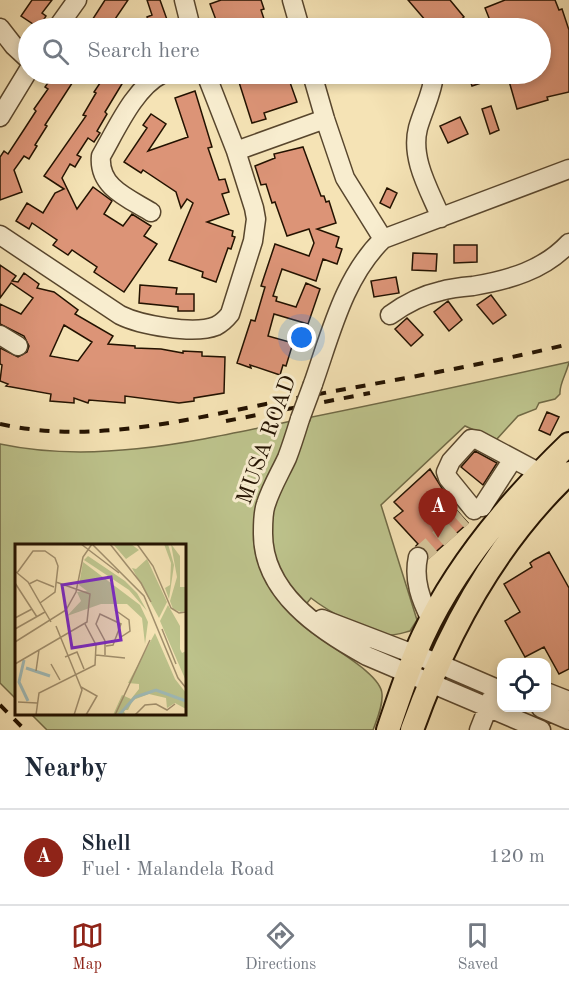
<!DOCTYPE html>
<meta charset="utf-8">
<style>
body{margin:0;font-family:"Old Standard TT",serif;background:#f6f6f7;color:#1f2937}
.controls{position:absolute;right:18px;bottom:18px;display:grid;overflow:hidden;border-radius:12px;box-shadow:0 3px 9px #0003}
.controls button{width:54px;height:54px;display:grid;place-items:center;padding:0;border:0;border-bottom:2px solid #e0e1e3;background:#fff;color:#1f2937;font:30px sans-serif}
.you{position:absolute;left:302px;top:338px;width:21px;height:21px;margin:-15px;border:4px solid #fff;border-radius:50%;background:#1a73e8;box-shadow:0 0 0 9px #1a73e833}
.badge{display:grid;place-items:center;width:39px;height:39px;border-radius:50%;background:#8f2418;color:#fff;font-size:20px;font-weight:700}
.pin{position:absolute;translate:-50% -50px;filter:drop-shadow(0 2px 3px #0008)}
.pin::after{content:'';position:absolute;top:32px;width:21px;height:18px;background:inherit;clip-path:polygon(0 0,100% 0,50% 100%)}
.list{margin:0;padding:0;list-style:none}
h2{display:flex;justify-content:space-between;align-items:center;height:78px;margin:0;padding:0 24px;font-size:26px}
h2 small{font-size:20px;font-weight:400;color:#747a83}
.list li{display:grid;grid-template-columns:39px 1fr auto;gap:18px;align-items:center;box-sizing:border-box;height:96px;padding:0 24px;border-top:2px solid #e0e1e3}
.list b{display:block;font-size:22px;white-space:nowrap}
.list p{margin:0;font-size:20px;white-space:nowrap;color:#747a83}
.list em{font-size:20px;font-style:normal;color:#747a83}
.icon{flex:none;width:33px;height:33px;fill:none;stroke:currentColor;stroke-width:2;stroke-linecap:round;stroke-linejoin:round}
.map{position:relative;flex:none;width:569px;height:730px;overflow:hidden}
.search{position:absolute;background:#fff;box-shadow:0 3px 9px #0003;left:18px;right:18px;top:18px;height:66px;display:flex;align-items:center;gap:15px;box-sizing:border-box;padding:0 21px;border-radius:33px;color:#747a83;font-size:22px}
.sheet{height:174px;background:#fff}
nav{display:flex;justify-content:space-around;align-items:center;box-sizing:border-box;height:84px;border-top:2px solid #e0e1e3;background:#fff;font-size:16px;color:#747a83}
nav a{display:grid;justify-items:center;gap:3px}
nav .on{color:#8f2418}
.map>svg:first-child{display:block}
</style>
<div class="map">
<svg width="569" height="730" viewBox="0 0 569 730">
<rect width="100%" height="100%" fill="#f5e3b5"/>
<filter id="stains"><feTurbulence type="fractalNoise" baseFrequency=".00333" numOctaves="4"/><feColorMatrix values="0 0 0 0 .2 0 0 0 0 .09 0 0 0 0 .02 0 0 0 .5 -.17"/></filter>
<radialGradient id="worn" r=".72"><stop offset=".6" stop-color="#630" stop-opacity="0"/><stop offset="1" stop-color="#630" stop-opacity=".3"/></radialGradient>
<!-- green -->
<path fill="#bdc38c" stroke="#706a46" stroke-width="1.5" d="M569,362C567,373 559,384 560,394L555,399L539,403L536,409L518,416L496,440L465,426L381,505L417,620L410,631C402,633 394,636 387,635C364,631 329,612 311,598L295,618C312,639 381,670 382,694C383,706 377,719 373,730H47L31,714H184V546H16V699L0,683V444C99,465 200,440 297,420C388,402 479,382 569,362Z"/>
<!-- building -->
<path fill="#dc9477" stroke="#231200" stroke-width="1.5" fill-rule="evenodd" d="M32,0H52L42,13L46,16L39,28L21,16Z
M105,0H128L109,28H87Z
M147,0H160L170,28H151L147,17L152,15Z
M221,0H261L264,9L261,10L267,28H219L210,4Z
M408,0H450L464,17L450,28H432Z
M505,0H555L559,10L562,9L569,30V92L547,97L548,100L517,109L507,74H540V28H493L485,8Z
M54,74H78L45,125L47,126L35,145L37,146L29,159L24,156L14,170L22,192L0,200V157L4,151L8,154L25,128L36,111L34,109L48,89L45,87Z
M106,74H128L105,112L107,114L97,131L100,133L94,142L88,138L77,155L81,157L75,167L70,164L62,178L77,209L93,187L112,201L104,214L123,226L132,214L151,226L144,236L157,244L124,292L94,272L97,267L72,250L68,255L53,245L57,240L32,223L29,229L16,221L27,203L43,213L55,193L64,189L44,176L86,116L83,115L96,93L94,92Z
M252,74H287L297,102L264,113L266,119L252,123L238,79Z
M468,74H481L484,82L472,86Z
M195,91L212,147L208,148L219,180L225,179L229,192L222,194L229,214L207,222L233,231L232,236L235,237L231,249L228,248L216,282L202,277L203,272L169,260L193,203L187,199L181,208L176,192L143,170L141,173L124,162L147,128L143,125L151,114L166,124L148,151L188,137L175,98Z
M491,106L499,130L490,134L482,109Z
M460,117L468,134L448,143L440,126Z
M303,147L321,196H324L326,202L329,201L336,223L317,229L339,237L336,247L342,249L337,264L323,259L316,281L282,269L273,296L277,297L276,301L296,307L306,283L320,289L308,324L274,314L268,336L293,343L286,366L283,365L280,375L250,365L251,368L237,363L251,320L255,321L265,287L261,286L275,244L309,256L314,243L309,229L287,236L275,202L272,203L266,184L261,185L255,166L275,158L274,154Z
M387,188L397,193L390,208L380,203Z
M454,245H477V262L454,263Z
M413,253L437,254L436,271L412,270Z
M0,265L16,276L12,281L18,282L24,273L39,284L37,288L54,292L78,310L75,314L113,336L108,344L135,346V348L161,349L183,353V351L202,352V356L225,357L224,393L194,398V401L179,403L125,396V403L89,400L88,403L74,398V403L50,401L51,394L6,386L8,384L0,381L2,365L0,364V348L18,357L27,352L29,346L24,336L0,324V304L21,314L33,298L11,283L0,298ZM64,325L92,342L78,361L50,356Z
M396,277L399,293L374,297L371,281Z
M140,285L177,288L176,294H194V311H178V307L139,303Z
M491,295L506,315L493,324L477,305Z
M448,301L462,320L449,331L434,312Z
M407,318L423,335L411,346L395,329Z
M547,412L559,417L550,435L539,430Z
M475,451L497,463L483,485L461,467Z
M430,469L445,493L443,495L468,523L429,558L425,549L416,546L418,544L394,518L403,511L394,502Z
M549,552L569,588V669L559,674L544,647L525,657L505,621L520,612L504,584L532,567L530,563L534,560Z"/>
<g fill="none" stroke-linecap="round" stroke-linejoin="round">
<!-- minor-tunnel -->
<path stroke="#d6c49a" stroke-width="18" stroke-dasharray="18 9" stroke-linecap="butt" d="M418,557L463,517"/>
<defs>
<path id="minor" d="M184,0L191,28
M292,0L300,28
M0,28L14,46L28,59
M57,28L77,0
M312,74L325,119L345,178L383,239
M434,74C433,92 423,110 418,128C410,159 430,191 441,218
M0,117L28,71
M236,151L325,119
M151,212C128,198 98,187 101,156C116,130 135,87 162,74
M0,235L120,315C140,325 194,335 216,326C222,323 226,319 230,314L253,241L256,219L254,208L236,151L206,74
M390,315C405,304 423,295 441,291C451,288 462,287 473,286C509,280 544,270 569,243
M0,335L18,346
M313,384C331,333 344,277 383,239L569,169
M300,419C296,432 292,445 287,458C280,473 271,488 266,504C263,512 263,523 263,532C262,592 319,630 367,656L541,730
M482,507L513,459
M474,510L448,478L446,472L451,461L471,439L478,440L540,473
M418,557C413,580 421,600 431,620
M322,619L437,663L502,691
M546,692L569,701
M541,708L569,720
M479,730L492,697"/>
<path id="major" d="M388,730C399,698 409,666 423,636C457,563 512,499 569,444
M412,730C446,634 494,544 569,473"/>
</defs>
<!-- minor casing -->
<use href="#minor" stroke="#58462d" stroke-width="21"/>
<!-- major casing -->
<use href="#major" stroke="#231200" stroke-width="26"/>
<!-- minor -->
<use href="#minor" stroke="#f8edcf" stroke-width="18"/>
<!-- major -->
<use href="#major" stroke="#f5e3b5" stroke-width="22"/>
<!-- rail -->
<path stroke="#231200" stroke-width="4" stroke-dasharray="10 10" stroke-linecap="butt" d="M226,421L370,393
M0,424C99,446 199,416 297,398C388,381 479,366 569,344
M0,705L25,730"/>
<defs>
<path id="minor-bridge" d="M300,419L313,384"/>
</defs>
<!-- minor-bridge casing -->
<use href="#minor-bridge" stroke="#58462d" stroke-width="21" stroke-linecap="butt"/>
<!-- minor-bridge -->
<use href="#minor-bridge" stroke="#f8edcf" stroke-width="18"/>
</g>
<g text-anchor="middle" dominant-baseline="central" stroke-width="6" stroke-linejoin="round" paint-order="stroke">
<!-- street labels -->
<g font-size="22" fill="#231200" stroke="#f8edcf">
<text transform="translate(267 440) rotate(-70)">MUSA ROAD</text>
</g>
</g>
<!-- overview -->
<g transform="translate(15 544)">
<rect width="171" height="171" fill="#f5e3b5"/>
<path d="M98,0H116L124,6L111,15ZM149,0H153L159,21L154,55L150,44L155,41L156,19ZM156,0L165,12V43H171V67L166,68L158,65L155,57L162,33ZM73,12L110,37L122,49L132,67L114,46L69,16ZM132,15L152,58L144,74L117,24L121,25ZM68,18L125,61L133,78L130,100L127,74L112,60H86L52,72L66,57L62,48L72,47L64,41ZM153,61L165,82V105L167,109L171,107V137L145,77ZM140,89L160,135L171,149V165L160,159L152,164L151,154L134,150L118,156L113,166H108L111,171H98L107,151L116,155L124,145V140L113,139Z" fill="#bdc38c"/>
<path fill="none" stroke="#a0bbb8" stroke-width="3" d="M9,116L4,138L13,157M11,124L35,132M104,171L120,153L141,146L171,157"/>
<path fill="none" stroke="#a18f6d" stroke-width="1.5" d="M66,0L104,29M77,0L129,52L163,134L171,144M95,0L126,39L136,58M122,0L138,22L156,64L164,69L171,68M171,7V41M1,28L13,38L36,78M2,29L18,7H30L40,14L43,22L40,48L25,59M0,39L22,73M14,40L22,36L39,43M100,66L114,76L115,87L106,93M0,74L17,65M41,82L67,146L59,171M0,85L30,68M147,85L161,120M0,98L51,66L61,48L68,13L77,0M81,111L110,114M90,111V97L81,80L85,70L106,80L98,101L91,102M50,113L62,108L69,125M0,120L72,78L75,50L41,38M36,120L45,136M21,127L24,106M66,143L82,152L71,171M3,158L22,159M21,171L24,149L80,121L81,101L70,80M100,171L135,96M120,171L130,161L141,160L152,166L160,160"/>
<path fill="#7b2cbf" fill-opacity="0.15" stroke="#7b2cbf" stroke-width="3" d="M96,33L106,96L57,104L47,41Z"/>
<rect width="171" height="171" fill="none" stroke="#231200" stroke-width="3"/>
</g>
<rect width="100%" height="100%" filter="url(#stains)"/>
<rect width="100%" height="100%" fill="url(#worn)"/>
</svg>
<div class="controls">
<button><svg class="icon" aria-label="locate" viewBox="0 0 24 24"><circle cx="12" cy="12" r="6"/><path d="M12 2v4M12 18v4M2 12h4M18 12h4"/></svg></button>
</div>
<div class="you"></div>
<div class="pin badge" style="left:438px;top:538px">A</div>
<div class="search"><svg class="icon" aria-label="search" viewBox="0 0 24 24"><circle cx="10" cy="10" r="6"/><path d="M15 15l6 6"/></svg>Search here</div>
</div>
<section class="sheet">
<h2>Nearby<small></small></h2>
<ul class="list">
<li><span class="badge">A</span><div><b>Shell</b><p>Fuel · Malandela Road</p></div><em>120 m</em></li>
</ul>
</section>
<nav>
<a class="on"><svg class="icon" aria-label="map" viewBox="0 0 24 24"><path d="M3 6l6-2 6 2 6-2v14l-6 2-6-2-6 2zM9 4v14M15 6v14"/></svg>Map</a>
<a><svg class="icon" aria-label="directions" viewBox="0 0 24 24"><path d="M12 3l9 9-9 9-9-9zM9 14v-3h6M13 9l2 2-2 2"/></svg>Directions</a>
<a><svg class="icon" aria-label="saved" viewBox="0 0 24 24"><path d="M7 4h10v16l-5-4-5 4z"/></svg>Saved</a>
</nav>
